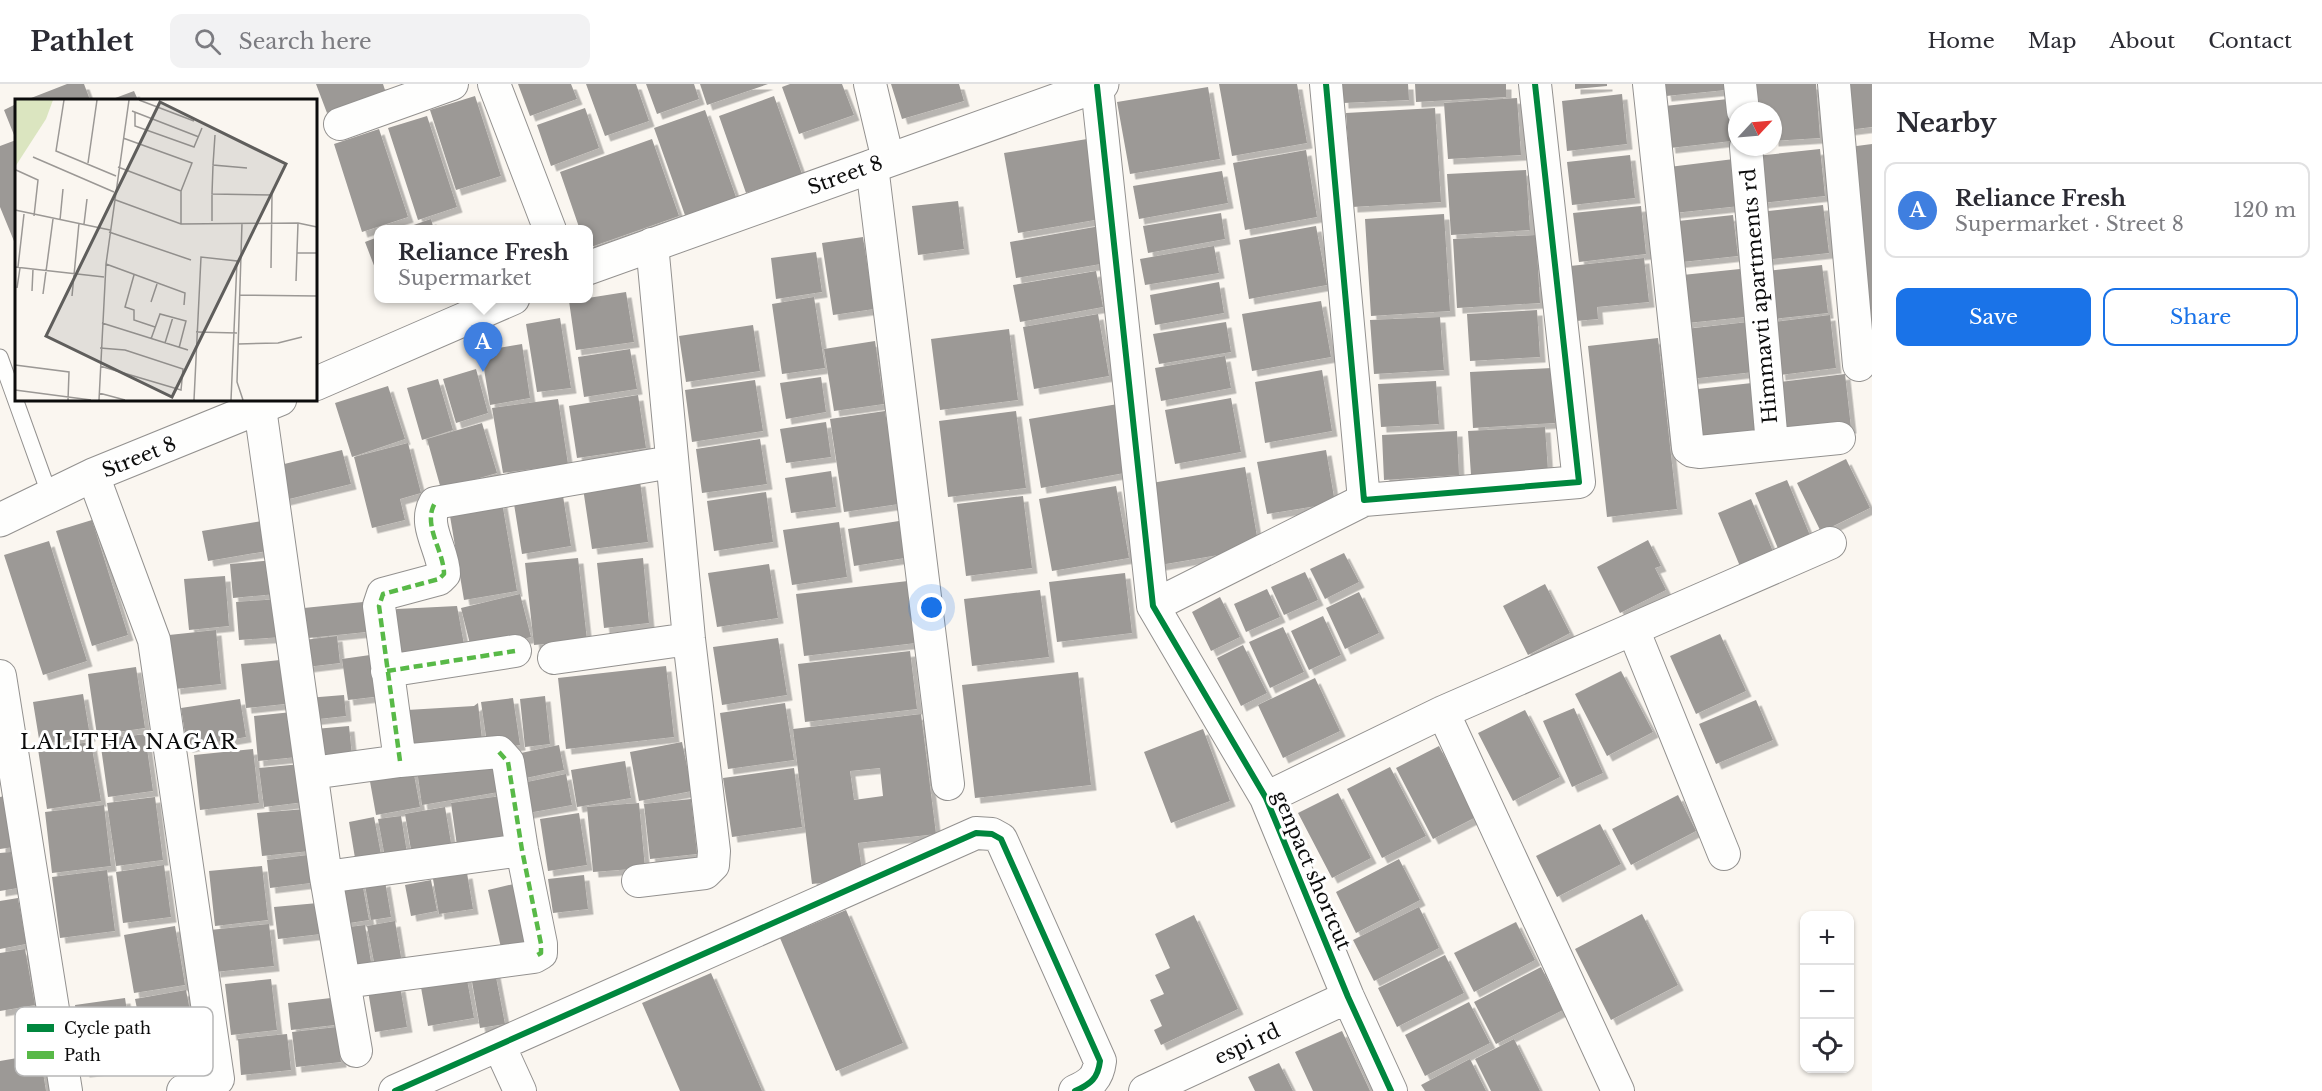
<!DOCTYPE html>
<meta charset="utf-8">
<style>
body{margin:0;font-family:"Libre Baskerville",serif;background:#f2f2f3;color:#2b2b33}
.controls{position:absolute;right:18px;bottom:18px;display:grid;overflow:hidden;border-radius:12px;box-shadow:0 2px 4px #0004}
.controls button{width:54px;height:54px;display:grid;place-items:center;padding:0;border:0;border-bottom:2px solid #e1e1e2;background:#fff;color:#2b2b33;font:30px sans-serif}
.compass{position:absolute;left:1728px;top:18px;width:54px;height:54px;border-radius:50%;background:#fff;box-shadow:0 2px 4px #0004;rotate:64deg}
.you{position:absolute;left:932px;top:524px;width:21px;height:21px;margin:-15px;border:4px solid #fff;border-radius:50%;background:#1a73e8;box-shadow:0 0 0 9px #1a73e833}
.badge{display:grid;place-items:center;width:39px;height:39px;border-radius:50%;background:#1a73e8;color:#fff;font-size:20px;font-weight:700}
.pin{position:absolute;translate:-50% -50px;filter:drop-shadow(0 2px 3px #0008)}
.pin::after{content:'';position:absolute;top:32px;width:21px;height:18px;background:inherit;clip-path:polygon(0 0,100% 0,50% 100%)}
.popup{position:absolute;left:374px;top:141px;width:219px;height:78px;box-sizing:border-box;display:grid;place-content:center;border-radius:12px;background:#fff;filter:drop-shadow(0 2px 4px #0005);font-size:20px;white-space:nowrap;color:#7c7c81}
.popup b{font-size:22px;color:#2b2b33}
.popup::after{content:'';position:absolute;left:50%;top:100%;margin-left:-12px;border:12px solid transparent;border-top-color:#fff}
.list{margin:0;padding:0;list-style:none}
h2{display:flex;justify-content:space-between;align-items:center;height:78px;margin:0;padding:0 24px;font-size:26px}
h2 small{font-size:20px;font-weight:400;color:#7c7c81}
.list li{display:grid;grid-template-columns:39px 1fr auto;gap:18px;align-items:center;box-sizing:border-box;height:96px;margin:0 12px 12px;padding:0 12px;border:2px solid #e1e1e2;border-radius:12px}
.list b{display:block;font-size:22px;white-space:nowrap}
.list p{margin:0;font-size:20px;white-space:nowrap;color:#7c7c81}
.list em{font-size:20px;font-style:normal;color:#7c7c81}
.actions{display:flex;gap:12px;padding:18px 24px}
.actions a{flex:1;padding:14px 0;border:2px solid #1a73e8;border-radius:12px;text-align:center;font-size:21px;color:#1a73e8}
.actions .main{background:#1a73e8;color:#fff}
.icon{flex:none;width:33px;height:33px;fill:none;stroke:currentColor;stroke-width:2;stroke-linecap:round;stroke-linejoin:round}
.map{position:relative;flex:none;width:1872px;height:1007px;overflow:hidden}
header{display:flex;align-items:center;gap:36px;box-sizing:border-box;height:84px;padding:0 30px;background:#fff;border-bottom:2px solid #e1e1e2}
header strong{font-size:28px}
nav{display:flex;gap:33px;margin-inline-start:auto;font-size:21px}
.search{width:420px;height:54px;background:#f2f2f3;display:flex;align-items:center;gap:15px;box-sizing:border-box;padding:0 21px;border-radius:12px;color:#7c7c81;font-size:22px}
main{display:flex}
aside{flex:1;background:#fff}
.map>svg:first-child{display:block}
</style>
<header>
<strong>Pathlet</strong>
<div class="search"><svg class="icon" aria-label="search" viewBox="0 0 24 24"><circle cx="10" cy="10" r="6"/><path d="M15 15l6 6"/></svg>Search here</div>
<nav><a>Home</a><a>Map</a><a>About</a><a>Contact</a></nav>
</header>
<main>
<div class="map">
<svg width="1872" height="1007" viewBox="0 0 1872 1007">
<defs>
<filter id="shadow"><feDropShadow dx="5.5" dy="5.5" stdDeviation="0" flood-color="#0004"/></filter>
</defs>
<rect width="100%" height="100%" fill="#faf6f0"/>
<!-- building -->
<path fill="#9c9996" fill-rule="evenodd" filter="url(#shadow)" d="M67,0H84L90,16H26Z
M316,0H383L386,9L327,29Z
M518,0H571L577,15L530,32Z
M586,0H636L649,37L605,52Z
M646,0H694L699,15L657,30Z
M700,0H768L707,21Z
M790,0H842L854,31L799,50L782,3Z
M891,0H959L964,17L902,35Z
M1219,0H1297L1307,59L1232,72Z
M1342,0H1408L1409,16L1343,19Z
M1415,0H1506V13L1416,18Z
M1575,0H1607V2L1575,5Z
M1664,0H1725L1726,6L1666,12Z
M1748,0H1816L1820,54L1773,57V27H1750Z
M1843,0H1872V43L1848,46Z
M1208,3L1220,75L1130,90L1117,18Z
M134,7L138,16H110Z
M1622,10L1627,60L1567,67L1562,17Z
M475,12L501,92L456,106L430,26Z
M774,12L802,90L746,109L719,32Z
M1517,14L1521,71L1448,75L1444,19Z
M1728,15L1732,57L1670,64L1665,22Z
M16,20V162L0,123V62L16,56L4,26Z
M585,24L599,64L551,82L537,41Z
M1435,24L1441,118L1352,123L1346,29Z
M705,26L737,116L686,134L654,44Z
M427,32L457,123L418,136L388,44Z
M379,45L408,133L362,148L334,60Z
M652,55L679,132L588,164V146H580L560,88Z
M1087,55L1101,135L1018,149L1004,69Z
M1872,60V245H1871L1849,63Z
M1820,65L1825,112L1762,119L1756,72Z
M1306,66L1317,133L1245,146L1233,79Z
M1630,71L1635,114L1572,121L1567,78Z
M1734,75L1740,122L1674,129L1669,83Z
M1526,86L1530,146L1451,151L1447,90Z
M1222,87L1228,119L1139,135L1133,102Z
M958,117L964,165L918,171L912,122Z
M1823,121L1829,169L1765,176L1759,128Z
M1641,122L1646,170L1579,178L1573,129Z
M1221,129L1225,155L1148,169L1143,142Z
M1444,130L1450,227L1371,232L1365,135Z
M1733,131L1738,172L1673,179L1669,138Z
M431,135L434,146H402V145Z
M1100,142L1107,179L1016,194L1010,158Z
M1316,142L1327,201L1249,215L1239,156Z
M1536,151L1540,219L1457,224L1453,155Z
M378,153V192L365,158Z
M863,153L874,225L833,231L822,159Z
M1214,162L1219,189L1145,201L1140,175Z
M816,168L822,208L776,215L771,174Z
M1644,174L1649,218L1597,223L1598,235L1576,237L1570,182Z
M1822,181L1828,229L1773,235L1767,187Z
M1740,185L1745,233L1678,240L1673,192Z
M1096,187L1103,223L1020,238L1013,201Z
M1219,198L1224,229L1155,241L1150,211Z
M626,208L634,258L576,266L569,217Z
M814,213L825,284L782,290L772,220Z
M1321,217L1331,273L1252,287L1242,230Z
M1537,226L1540,273L1470,277L1467,230Z
M1098,230L1109,292L1034,305L1023,243Z
M1830,231L1836,284L1780,291L1774,238Z
M1440,233L1444,286L1374,290L1370,236Z
M560,234L571,304L537,308L526,240Z
M1226,238L1231,268L1159,280L1153,250Z
M1748,238L1754,288L1690,295L1685,245Z
M753,241L760,287L686,298L679,252Z
M1009,245L1018,316L940,326L931,255Z
M1658,254L1677,425L1607,433L1588,262Z
M875,257L884,320L834,327L824,265Z
M522,260L530,314L490,321L481,267Z
M630,265L637,305L584,313L578,273Z
M1225,272L1231,304L1161,317L1155,284Z
M1552,284L1555,339L1473,344L1470,288Z
M476,285L488,329L456,339L443,295Z
M1322,286L1332,347L1265,359L1255,298Z
M1845,290L1851,344L1786,352L1780,298Z
M821,293L826,328L786,335L780,299Z
M438,295L453,346L422,356L407,304Z
M755,296L763,347L692,358L685,306Z
M1436,297L1439,340L1381,343L1378,300Z
M1752,299L1758,348L1695,355L1689,306Z
M388,302L405,355L352,373L335,319Z
M638,311L646,364L577,374L569,322Z
M1231,314L1241,368L1175,380L1165,326Z
M558,315L568,380L503,389L492,324Z
M1118,320L1130,388L1041,404L1029,335Z
M885,327L899,420L844,428L830,335Z
M1016,327L1026,404L948,413L939,337Z
M826,338L831,373L786,379L780,345Z
M482,339L497,389L441,405L427,355Z
M1545,343L1548,387L1471,391L1468,347Z
M1457,347L1459,391L1384,396L1382,351Z
M760,355L767,400L702,409L696,365Z
M408,359L421,409L400,415L405,436L372,444L354,373Z
M342,366L351,400L285,416L276,382Z
M1326,366L1335,419L1267,430L1257,378Z
M1846,375L1870,424L1821,448L1797,399Z
M1245,383L1259,464L1160,481L1146,400Z
M831,387L836,423L791,429L785,394Z
M1787,396L1814,461L1782,474L1755,409Z
M640,397L648,458L592,465L583,404Z
M1116,402L1129,474L1052,487L1039,415Z
M766,408L773,458L714,467L707,417Z
M563,412L571,462L522,470L514,420Z
M1023,412L1032,484L966,492L957,420Z
M1751,415L1777,477L1744,492L1718,429Z
M502,418L517,507L464,516L449,426Z
M92,436L128,551L92,562L56,447Z
M262,437L267,467L208,477L202,447Z
M899,437L905,474L854,482L848,445Z
M839,438L847,493L792,501L783,446Z
M1648,456L1661,482L1655,484L1666,506L1620,529L1597,483Z
M49,457L87,577L43,591L4,471Z
M1344,469L1359,498L1325,515L1310,485Z
M578,474L587,556L534,561L525,479Z
M643,474L649,539L604,544L597,479Z
M274,476L276,510L233,514L230,480Z
M769,480L778,534L717,543L708,489Z
M1305,488L1318,516L1284,531L1271,503Z
M1125,489L1132,549L1057,558L1049,498Z
M225,492L229,542L189,546L184,495Z
M908,497L916,559L804,572L796,510Z
M1545,500L1570,549L1528,571L1503,522Z
M1267,505L1280,533L1246,548L1234,520Z
M1040,506L1049,573L972,582L964,515Z
M1359,508L1379,549L1345,565L1326,524Z
M520,510L531,553L472,568L461,524Z
M1220,513L1240,553L1211,567L1192,528Z
M279,515L282,553L239,556L236,518Z
M373,517L376,547L308,554L304,524Z
M457,522L465,566L395,579L387,534L397,525Z
M1323,532L1341,571L1309,586L1291,547Z
M1283,543L1304,588L1270,604L1249,558Z
M216,546L221,600L175,605L169,551Z
M1720,550L1746,607L1696,630L1670,572Z
M337,552L340,579L307,583L304,556Z
M778,554L787,611L722,621L713,563Z
M1243,561L1267,609L1241,622L1217,574Z
M910,567L917,625L805,638L798,580Z
M377,570L382,612L348,616L342,575Z
M280,576L285,620L246,624L241,580Z
M666,582L674,653L566,665L558,594Z
M136,583L145,644L97,651L88,590Z
M1621,587L1653,648L1607,672L1575,610Z
M1078,588L1091,701L975,714L962,601Z
M1315,594L1340,647L1283,674L1258,621Z
M83,610L90,652L40,661L33,618Z
M344,611L346,632L310,636L307,614Z
M545,612L550,660L525,663L520,615Z
M513,614L520,661L488,666L481,618Z
M240,615L246,653L187,663L181,624Z
M1756,616L1773,656L1716,680L1699,640Z
M478,619L483,665L412,672L407,626L474,622Z
M785,619L794,676L728,685L720,629Z
M1574,624L1603,689L1572,703L1543,637Z
M1525,626L1560,693L1513,717L1478,649Z
M292,628L297,673L258,677L254,632Z
M921,630L936,750L858,759L863,794L812,800L793,645ZM880,684L883,712L854,716L850,687Z
M349,642L352,672L319,675L315,645Z
M1203,645L1230,717L1171,739L1144,668Z
M145,650L153,707L108,713L100,656Z
M91,658L101,717L47,725L38,665Z
M682,658L692,707L639,717L630,668Z
M559,661L564,686L521,695L516,670Z
M1439,662L1476,733L1433,755L1396,684Z
M253,665L259,719L200,726L194,671Z
M493,674L499,708L422,721L417,686Z
M625,677L631,714L577,723L571,686Z
M301,680L305,718L264,723L259,684Z
M1390,683L1426,752L1382,774L1347,705Z
M794,684L802,743L732,753L723,694Z
M413,685L420,723L376,731L369,692Z
M566,690L572,721L528,729L522,699Z
M1338,709L1371,774L1332,794L1298,729Z
M12,710L21,762L0,765V713Z
M1678,711L1696,747L1631,781L1612,745Z
M501,712L508,762L458,769L451,719Z
M155,713L163,776L116,782L107,719Z
M691,715L697,770L650,775L644,720Z
M639,719L645,784L593,788L587,723Z
M104,721L111,782L52,789L45,728Z
M445,723L453,771L413,778L405,730Z
M305,725L310,767L262,772L257,729Z
M579,729L587,781L548,787L540,735Z
M401,732L408,775L386,779L378,735Z
M374,733L382,776L356,780L349,738Z
M1600,740L1621,780L1557,813L1536,772Z
M11,768L18,804L0,807V769Z
M308,771L311,799L270,804L267,776Z
M1399,775L1420,816L1356,849L1336,808Z
M164,781L171,833L123,839L116,788Z
M262,782L268,836L215,842L209,787Z
M107,786L115,847L60,854L52,793Z
M467,789L473,825L439,830L433,795Z
M584,791L588,825L553,829L548,795Z
M431,796L437,827L411,832L405,801Z
M385,797L391,833L371,836L365,801Z
M362,798L369,836L343,840L336,802Z
M518,799L532,860L502,868L488,806Z
M18,814L26,860L0,865V817Z
M318,819L321,850L278,855L274,823Z
M1419,823L1439,864L1374,897L1353,856Z
M846,826L903,959L836,987L780,854Z
M1642,830L1678,901L1611,936L1575,865Z
M1194,831L1238,925L1161,961L1154,946L1162,942L1150,916L1164,910L1155,891L1170,884L1155,850Z
M395,837L402,879L375,883L367,842Z
M1516,838L1535,876L1474,908L1454,869Z
M269,840L274,882L215,888L210,846Z
M365,841L371,878L347,882L341,844Z
M175,842L185,901L134,909L124,851Z
M25,865L35,921L0,927V869Z
M1445,871L1464,909L1397,943L1378,904Z
M1541,883L1563,926L1496,960L1474,918Z
M495,888L505,940L480,944L471,892Z
M711,889L762,1007H680L642,919Z
M466,890L474,934L428,942L420,898Z
M271,895L277,946L231,951L225,900Z
M400,902L407,943L375,948L368,907Z
M186,906L199,974L149,983L135,915Z
M125,914L135,981L84,988L75,921Z
M331,914L335,941L291,946L288,919Z
M1469,918L1490,959L1425,992L1405,951Z
M337,943L341,978L296,983L292,948Z
M1342,947L1370,1007H1313L1295,968Z
M287,950L291,986L241,991L238,955Z
M1514,955L1540,1007H1491L1475,975Z
M40,970L46,1007H0V977Z
M1470,975L1486,1007H1425L1421,1001Z
M1279,979L1293,1007H1255L1248,993Z"/>
<g fill="none" stroke-linecap="round" stroke-linejoin="round">
<defs>
<path id="service" d="M0,273L50,412"/>
<path id="minor" d="M494,0L550,146
M870,0L888,76
M1326,0L1364,416L1579,398L1535,0
M1649,0L1688,364L1692,367L1699,368L1839,354
M1740,0L1743,27
M1834,0L1859,281
M1097,2L1153,522L1266,714L1348,913L1391,1007
M340,40L452,0
M1746,63L1772,360
M872,82L948,700
M260,324L326,793L356,967
M93,391L154,556L218,995L183,1007
M1153,522L1364,416
M554,574L689,555
M387,587L515,567
M0,592L66,1007
M400,677L379,522L383,510L439,495L444,490C444,467 422,441 435,419L671,378
M312,689L400,677L499,668L508,678L522,766L541,860V869L534,873L345,898
M1266,714L1443,628
M1724,770L1633,545L1830,459
M326,793L522,766
M638,797L705,789L713,781L714,767L689,555L652,160
M499,961L520,1007
M395,1007L976,749L992,750L1001,755L1100,977C1098,994 1091,1000 1075,1007
M1145,1007L1348,913
M1618,1007L1443,628L1633,545"/>
<path id="tertiary" d="M588,184L1102,0
M315,300L513,214
M0,436L93,391L280,315"/>
</defs>
<!-- service casing -->
<use href="#service" stroke="#93918f" stroke-width="17"/>
<!-- minor casing -->
<use href="#minor" stroke="#93918f" stroke-width="34"/>
<!-- tertiary casing -->
<use href="#tertiary" stroke="#93918f" stroke-width="35"/>
<!-- service -->
<use href="#service" stroke="#fefefd" stroke-width="15"/>
<!-- minor -->
<use href="#minor" stroke="#fefefd" stroke-width="32"/>
<!-- tertiary -->
<use href="#tertiary" stroke="#fefefd" stroke-width="33"/>
<!-- quiet -->
<path stroke="#58b947" stroke-width="4.5" stroke-dasharray="9 4.5" stroke-linecap="butt" d="M387,587L515,567
M499,668L508,678L522,766L541,860V869L534,873
M400,677L379,522L383,510L439,495L444,490C444,467 422,441 435,419"/>
<defs>
<path id="cycleway" d="M1326,0L1364,416L1579,398L1535,0
M1097,2L1153,522L1266,714L1348,913L1391,1007
M395,1007L976,749L992,750L1001,755L1100,977C1098,994 1091,1000 1075,1007"/>
</defs>
<!-- cycleway casing -->
<use href="#cycleway" stroke="#fff" stroke-width="10"/>
<!-- cycleway -->
<use href="#cycleway" stroke="#00873e" stroke-width="6"/>
</g>
<g text-anchor="middle" dominant-baseline="central" stroke-width="6" stroke-linejoin="round" paint-order="stroke">
<!-- street labels -->
<g font-size="20" fill="#0c0c0c" stroke="#fff">
<text transform="translate(845 91) rotate(-20)">Street 8</text>
<text transform="translate(1759 212) rotate(-95)">Himmavti apartments rd</text>
<text transform="translate(139 373) rotate(-22)">Street 8</text>
<text transform="translate(1312 786) rotate(67)">genpact shortcut</text>
<text transform="translate(1247 960) rotate(-25)">espi rd</text>
</g>
<!-- neighbourhood labels -->
<g font-size="21" letter-spacing="1.5" fill="#0c0c0c" stroke="#fff">
<text x="129" y="658">LALITHA NAGAR</text>
</g>
</g>
<!-- overview -->
<g transform="translate(15 15)">
<rect width="302" height="302" fill="#faf6f0"/>
<path d="M0,1H38L31,20L0,68Z" fill="#dbe5c0"/>
<path fill="none" stroke="#9b9895" stroke-width="1.5" d="M49,1L41,52L101,77M124,1L179,22M117,12L184,38M120,13V27L179,48L187,29M200,36L198,66L232,69M18,58L99,93M73,64L82,1M198,66L197,95L257,96L256,169M103,68L166,92L177,64L108,39M1,71L23,81L19,117M166,92V125M98,100L166,125L283,124L302,128M0,111L95,131M45,121L48,90M197,122V95M227,124L222,283L228,301M69,125L72,100M94,133L176,161M282,154H302M91,165L170,194L169,206M0,168L89,178M3,168L9,115M119,176L110,208L119,211V221L140,228M281,182L283,124M2,189L5,169M17,192L18,170M28,195L38,120M225,196L302,197M57,197L64,124M136,203L142,185M87,224L173,251M181,233L222,234M136,240L145,215L171,222L164,249M150,244L158,218M223,245L263,244L287,238M0,266L54,273L53,301M85,267L166,291L168,270L110,251L85,249M0,291L76,301M84,294L110,301M84,301L91,165L114,1M179,301L186,158L222,162L216,301"/>
<path fill="#5f5e5c" fill-opacity="0.15" stroke="#5f5e5c" stroke-width="3" d="M145,3L271,65L157,298L31,237Z"/>
<rect width="302" height="302" fill="none" stroke="#0c0c0c" stroke-width="3"/>
</g>
<!-- legend -->
<rect x="15" y="923" width="198" height="69" rx="9" fill="#fff" stroke="#b6b6b6" stroke-width="1.5"/>
<rect x="27" y="940" width="27" height="8" fill="#00873e"/>
<rect x="27" y="967" width="27" height="8" fill="#58b947"/>
<g font-size="16" fill="#0c0c0c">
<text x="64" y="950">Cycle path</text>
<text x="64" y="977">Path</text>
</g>
</svg>
<div class="controls">
<button>+</button>
<button>−</button>
<button><svg class="icon" aria-label="locate" viewBox="0 0 24 24"><circle cx="12" cy="12" r="6"/><path d="M12 2v4M12 18v4M2 12h4M18 12h4"/></svg></button>
</div>
<svg class="compass" viewBox="-18 -18 36 36"><path d="M0-13l5 13h-10z" fill="#e53935"/><path d="M0 13l5-13h-10z" fill="#7c7c81"/></svg>
<div class="you"></div>
<div class="pin badge" style="left:483px;top:288px;background:#3f7fe0">A</div>
<div class="popup"><b>Reliance Fresh</b>Supermarket</div>
</div>
<aside>
<h2>Nearby<small></small></h2>
<ul class="list">
<li><span class="badge" style="background:#3f7fe0">A</span><div><b>Reliance Fresh</b><p>Supermarket · Street 8</p></div><em>120 m</em></li>
</ul>
<div class="actions"><a class="main">Save</a><a>Share</a></div>
</aside>
</main>
